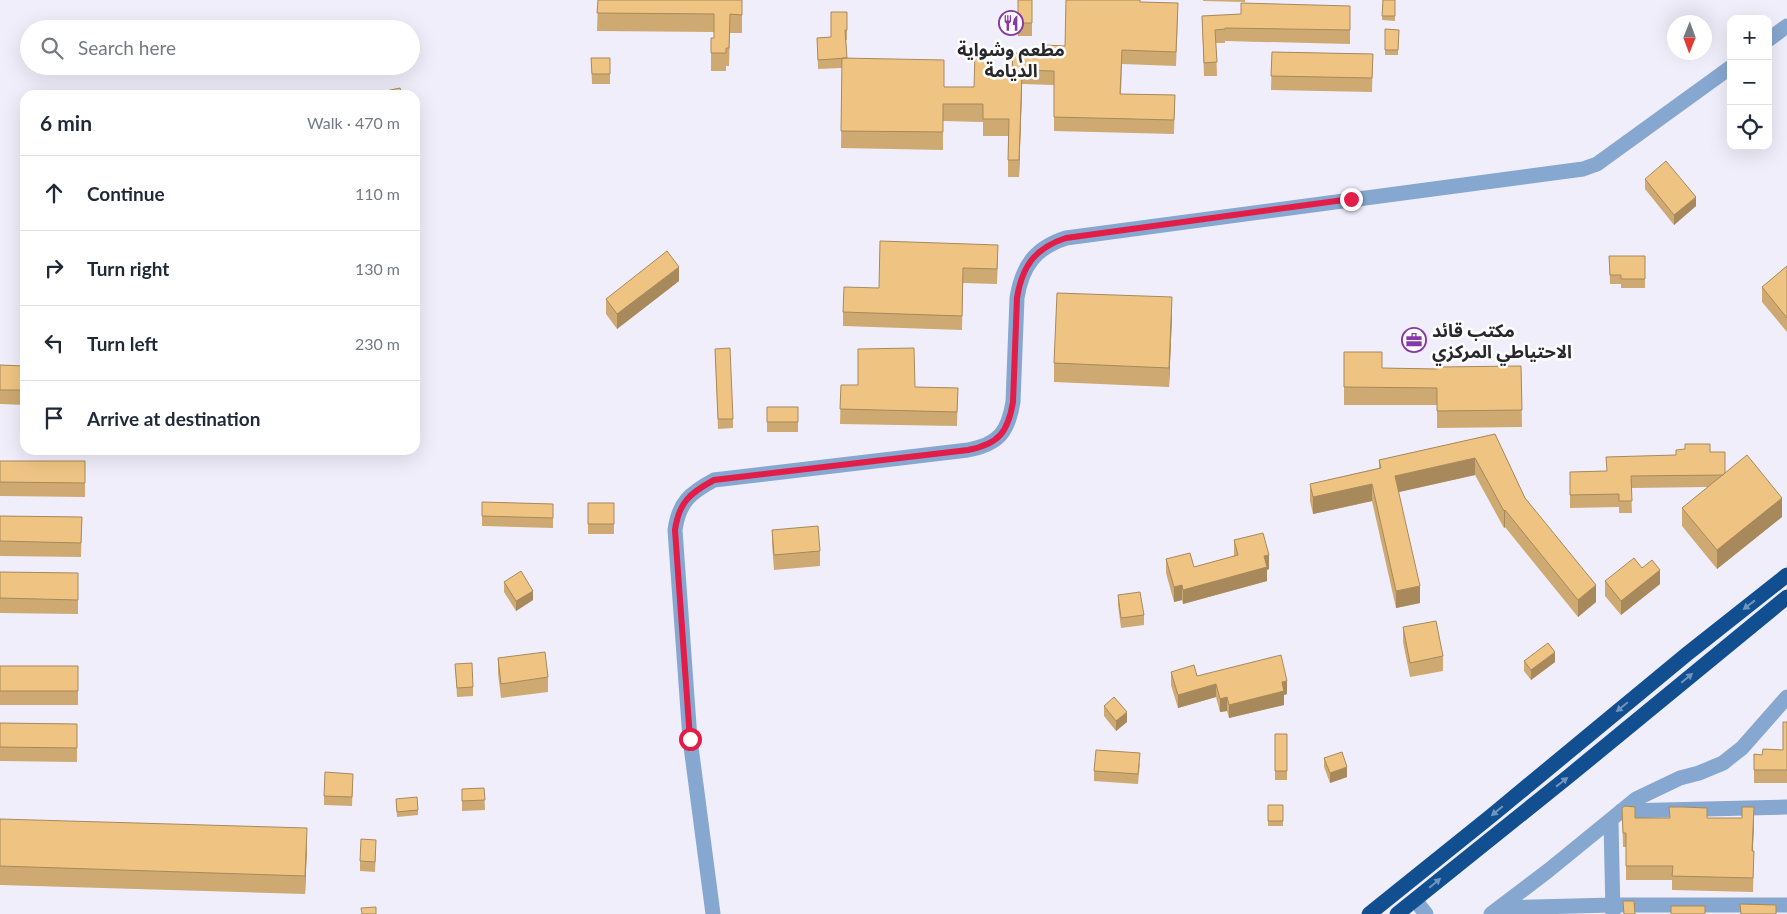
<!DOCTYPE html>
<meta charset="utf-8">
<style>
body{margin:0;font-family:Lato,"Noto Sans Arabic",sans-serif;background:#f2f2f3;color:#1f2937}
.controls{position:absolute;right:15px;top:15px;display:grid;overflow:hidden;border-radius:10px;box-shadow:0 5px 20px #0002}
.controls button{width:45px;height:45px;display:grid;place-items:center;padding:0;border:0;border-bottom:1px solid #e0e1e3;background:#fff;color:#1f2937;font:25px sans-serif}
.compass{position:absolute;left:1667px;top:15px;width:45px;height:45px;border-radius:50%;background:#fff;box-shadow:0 5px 20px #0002;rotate:181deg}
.stop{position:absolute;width:15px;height:15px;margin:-11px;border:4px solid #e11d48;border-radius:50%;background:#fff}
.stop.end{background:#e11d48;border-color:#fff;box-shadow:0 1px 5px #0008}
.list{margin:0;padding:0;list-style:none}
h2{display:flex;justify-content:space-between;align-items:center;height:65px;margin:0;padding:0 20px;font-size:21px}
h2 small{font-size:16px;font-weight:400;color:#747a83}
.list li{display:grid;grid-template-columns:32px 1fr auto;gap:15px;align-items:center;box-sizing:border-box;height:75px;padding:0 20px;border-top:1px solid #e0e1e3}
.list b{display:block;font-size:19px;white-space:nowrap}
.list em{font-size:16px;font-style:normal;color:#747a83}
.icon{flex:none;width:28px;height:28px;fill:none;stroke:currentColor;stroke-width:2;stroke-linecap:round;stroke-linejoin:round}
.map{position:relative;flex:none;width:1787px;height:914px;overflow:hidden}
.search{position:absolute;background:#fff;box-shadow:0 5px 20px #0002;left:20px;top:20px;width:400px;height:55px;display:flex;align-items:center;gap:12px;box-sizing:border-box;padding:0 18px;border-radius:28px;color:#747a83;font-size:19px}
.panel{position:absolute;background:#fff;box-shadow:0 5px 20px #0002;left:20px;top:90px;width:400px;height:365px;border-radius:15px}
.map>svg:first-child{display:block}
</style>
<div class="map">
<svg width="1787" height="914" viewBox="0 0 1787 914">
<rect width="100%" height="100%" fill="#f1eefc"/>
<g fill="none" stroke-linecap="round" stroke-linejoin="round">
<!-- street -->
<path stroke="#86a7d0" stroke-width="15" d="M1768,40L1787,26
M1621,811L1787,807
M1611,821L1613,914
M1415,900L1426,914
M1499,908L1613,905H1787
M713,914L690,739L675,530C679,502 690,493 714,480L968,450C999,444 1008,432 1013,402L1017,298C1022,266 1035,248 1066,238L1583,169L1597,164L1731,67
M1491,914L1549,870L1636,799L1680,778L1699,773L1723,763L1742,748L1787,697"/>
<!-- highway -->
<path stroke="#124f91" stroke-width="15" d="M1369,914L1491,816L1687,654L1787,575
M1397,914L1569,776L1787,597"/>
</g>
<!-- wall -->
<path fill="#cea971" d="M598,0H742V33H730L729,66H726V71H711V38H714V32L597,31Z
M1017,0H1032V36H1018V0Z
M1203,0H1245V2L1203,1Z
M1383,0H1395V21L1382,20Z
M1140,2L1178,16L1176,66L1122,64L1121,94L1175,95L1174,134L1054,131V85L1022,84L1019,177H1008V136H983V122L943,121V150L841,148L842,68L818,69L817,38L831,37L847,12V40H846L847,58L944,87H974L988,73H1012L1013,53L1044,54L1065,46Z
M1350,6V44L1225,41V43H1216L1217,76H1204L1202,16L1241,14Z
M1385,29L1399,30L1398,55H1385Z
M1272,52L1373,54L1372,92L1271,90Z
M591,58H610V84H592Z
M1645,179L1696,206L1674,225L1645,189Z
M1609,256H1645V288H1621V284H1610Z
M998,259L997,284L963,283L962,330L843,326V312L879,288Z
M1787,266V332L1762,302V287Z
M679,281L617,329L606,314V299Z
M1172,316L1169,387L1054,382V363Z
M715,349L733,419V428L718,429Z
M1344,352L1382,368L1437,369L1521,366L1522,427L1437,428V405H1344Z
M0,365L25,366V405L0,404Z
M841,385L958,388L957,426L840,424Z
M767,407H798V432H767Z
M1495,434L1525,498L1596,602L1578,617L1505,527L1504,528L1475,475L1398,492L1420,603L1396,608L1372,501L1313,514L1310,501V484L1379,468V460Z
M1710,452L1725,473L1782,517L1717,569L1682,526V508L1708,487L1631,488L1632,513H1619V507L1570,508V472L1606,471L1676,455Z
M0,461H85V497L0,496Z
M482,502L553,504V528L482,526Z
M588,503H614V534H588Z
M0,516L82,517L81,557L0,556Z
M772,530L820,551V566L774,570L772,544Z
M1234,540L1269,569L1267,570V581L1183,604L1182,600L1174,602L1166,573V559L1194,567L1234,556Z
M1642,568L1660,584L1621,615L1605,596V581Z
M0,572L78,573V614L0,613Z
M504,582L533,600L516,611L504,592Z
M1118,595L1144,615V625L1121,628L1118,605Z
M1403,627L1443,656V671L1410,677L1403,642Z
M498,658L548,677V692L501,698L498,673Z
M1524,661L1555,662L1531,680L1524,671Z
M455,664L473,687V696L457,697Z
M0,666H78V705H0Z
M1171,672L1197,676L1287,694L1284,695V705L1229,718L1227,711L1220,712L1216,697L1178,708L1171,685Z
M1104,706L1127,722L1116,731L1104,716Z
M1787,722V783H1754V754L1762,755L1783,750Z
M0,723L77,724V762L0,761Z
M1275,734H1287V780H1275Z
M1324,758L1347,777L1330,783L1324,767Z
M1140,763L1138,784L1094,781V771Z
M353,783L352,806L324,805V796Z
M484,788L485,810L462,811V789Z
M396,799L418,810V815L397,817Z
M1268,805H1283V826H1268Z
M1669,807L1707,818L1754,821L1753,851H1754L1753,892L1672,890V880H1626V847H1623L1622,808L1635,818H1669Z
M0,819L307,847L305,894L0,885Z
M376,849L375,872L360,871V861Z"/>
<!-- shaded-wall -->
<path fill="#a7895c" d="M1022,73V90L1019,177V160Z
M1696,197V206L1674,225V215Z
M679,267V281L617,329V314Z
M1172,297V316L1169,387V368Z
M1475,458V475L1395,493V476Z
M1372,484V501L1313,514V497Z
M1782,498V517L1717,569V550Z
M1505,510V527L1504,528V511Z
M1269,555V569L1267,570V581L1183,604V590L1264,556Z
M1660,570V584L1621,615V601Z
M1182,585V600L1174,602V587Z
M1596,585V602L1578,617V600Z
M1420,586V603L1396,608V591Z
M533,591V600L516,611V601Z
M1555,652V662L1531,680V670Z
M1287,681V694L1284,695V705L1229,718V705L1282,682Z
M1216,684V697L1178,708V695Z
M1227,697V711L1220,712V699Z
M1127,712V722L1116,731V721Z
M1347,767V777L1330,783V773Z
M1754,807V821L1752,866V851Z
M307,828V847L305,894V876Z"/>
<!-- building -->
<path fill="#efc483" stroke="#a7895c" d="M598,0H742V15L730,14L729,48H726V53H711V38H714V14L597,13Z
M1018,0H1032V23H1018Z
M1066,0H1140V2L1178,3L1176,52L1122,50L1120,94L1175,95L1174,120L1054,117V71L1012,70L1013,53L1044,54L1045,45L1065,46Z
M1383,0H1395V16H1382Z
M1241,3L1350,6V30L1225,28V29L1215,30L1217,62L1204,63L1202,16L1241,14Z
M831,12H847V30H845L847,58L818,60L817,38L831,37Z
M1385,29L1399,30L1398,50H1385Z
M1272,52L1373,54L1372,78L1271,76Z
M975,53L988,54V73H1022L1019,160H1008L1009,119H983V104H943V132L841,131L842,58L944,60V87H974Z
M591,58H610V74H592Z
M400,88L402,95H367Z
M1666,161L1696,197L1674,215L1645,179Z
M880,241L998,245L997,269L963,268L962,316L843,312L844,287L879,288Z
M667,251L679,267L617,314L606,299Z
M1609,256H1645V279H1621V275H1610Z
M1787,266V318L1762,287Z
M1057,293L1172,297L1169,368L1054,363Z
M730,348L733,419H718L715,349Z
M914,348L915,387L958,388L957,412L840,409L841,385H858V349Z
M1344,352H1382V368L1437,369V367L1521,366L1522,410L1437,411V388L1344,387Z
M0,365L25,366V390H0Z
M767,407H798V422H767Z
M1495,434L1525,498L1596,585L1578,600L1505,510L1504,511L1475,458L1395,476L1420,586L1396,591L1372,484L1313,497L1310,484L1381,468L1379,460Z
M1685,444H1710V452H1725V473L1723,475L1631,476L1632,501H1619V494L1570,495V472L1607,471L1606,457L1676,455V450L1685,449Z
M1747,455L1782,498L1717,550L1682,508Z
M0,461H85V483L0,482Z
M482,502L553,504V518L482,516Z
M588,503H614V524H588Z
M0,516L82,517L81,543L0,541Z
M818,526L820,551L774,555L772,530Z
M1263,533L1269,555L1264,556L1267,567L1183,590L1182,585L1174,587L1166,559L1190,553L1194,567L1238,555L1234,540Z
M1634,558L1642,568L1652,560L1660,570L1621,601L1605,581Z
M521,571L533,591L516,601L504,582Z
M0,572L78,573V600L0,598Z
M1140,592L1144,615L1121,618L1118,595Z
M1436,621L1443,656L1410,663L1403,627Z
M1548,643L1555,652L1531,670L1524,661Z
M545,652L548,677L501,684L498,658Z
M1281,655L1287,681L1282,682L1284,691L1229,705L1227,697L1220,699L1216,684L1178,695L1171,672L1194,665L1197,676Z
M472,663L473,687L457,688L455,664Z
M0,666H78V691H0Z
M1114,697L1127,712L1116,721L1104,706Z
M1783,722H1787V770H1754V754L1762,755L1763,749L1783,750Z
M0,723L77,724V748L0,747Z
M1275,734H1287V771H1275Z
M1096,750L1140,753L1138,774L1094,771Z
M1342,752L1347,767L1330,773L1324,758Z
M325,772L353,774L352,797L324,796Z
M484,788L485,800L462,801V789Z
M417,797L418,810L397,812L396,799Z
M1268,805H1283V821H1268Z
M1625,806L1635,807V818H1670L1669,807H1683L1707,808V818H1742V807H1754L1752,851H1754L1753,878L1672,876L1673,866H1626V833H1623L1622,808Z
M0,819L307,828L305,876L0,866Z
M361,839L376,840L375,862L360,861Z
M1623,901H1634L1635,914H1624Z
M1740,904L1776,905V914H1741Z
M1671,906H1705V914H1671Z
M376,907V914H362L361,908Z"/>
<!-- one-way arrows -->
<defs><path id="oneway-solid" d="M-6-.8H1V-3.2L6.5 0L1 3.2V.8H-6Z" transform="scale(1.25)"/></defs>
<g fill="#7095bd">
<use href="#oneway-solid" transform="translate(1749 605) rotate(142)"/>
<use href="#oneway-solid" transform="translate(1687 678) rotate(-40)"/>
<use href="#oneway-solid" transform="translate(1622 707) rotate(141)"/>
<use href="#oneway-solid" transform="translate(1562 782) rotate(-38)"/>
<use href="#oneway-solid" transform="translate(1497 811) rotate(140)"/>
<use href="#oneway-solid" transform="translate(1435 883) rotate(-40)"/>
</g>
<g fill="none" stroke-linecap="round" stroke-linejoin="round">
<!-- route -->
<path stroke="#e11d48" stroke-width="6" d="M690,739L675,530C679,502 690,493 714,480L968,450C999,444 1008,432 1013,402L1017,298C1022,266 1035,248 1066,238L1351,199"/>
</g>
<!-- icons -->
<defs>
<symbol id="restaurant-ring" viewBox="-11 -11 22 22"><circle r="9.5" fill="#fefefe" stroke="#8837a6" stroke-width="1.5"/><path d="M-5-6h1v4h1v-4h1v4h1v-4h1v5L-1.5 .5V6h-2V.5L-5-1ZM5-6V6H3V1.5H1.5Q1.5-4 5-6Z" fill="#8837a6"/></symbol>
<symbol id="office-ring" viewBox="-11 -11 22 22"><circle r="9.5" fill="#fefefe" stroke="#8837a6" stroke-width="1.5"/><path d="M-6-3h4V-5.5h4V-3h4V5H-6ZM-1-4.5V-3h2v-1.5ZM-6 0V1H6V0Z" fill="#8837a6"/></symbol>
</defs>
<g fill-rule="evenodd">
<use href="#restaurant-ring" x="997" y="9" width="28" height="28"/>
<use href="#office-ring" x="1400" y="326" width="28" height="28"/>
</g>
<g text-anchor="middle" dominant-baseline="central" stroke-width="5" stroke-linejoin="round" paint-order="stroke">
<!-- poi labels -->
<g font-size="18" font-weight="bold" fill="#28272b" stroke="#fefefe">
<text x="1011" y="49">مطعم وشواية<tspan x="1011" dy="21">الديامة</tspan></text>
<text x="1432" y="330" text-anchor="start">مكتب قائد<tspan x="1432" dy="21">الاحتياطي المركزي</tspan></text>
</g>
</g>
</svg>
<div class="controls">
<button>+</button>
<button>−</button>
<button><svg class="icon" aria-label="locate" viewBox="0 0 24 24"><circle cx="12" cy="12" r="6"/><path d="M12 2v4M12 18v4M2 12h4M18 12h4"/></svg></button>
</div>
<svg class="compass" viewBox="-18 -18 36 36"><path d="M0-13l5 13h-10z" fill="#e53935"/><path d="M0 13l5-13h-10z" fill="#747a83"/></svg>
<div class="stop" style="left:690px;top:739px"></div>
<div class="stop end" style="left:1351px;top:199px"></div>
<div class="search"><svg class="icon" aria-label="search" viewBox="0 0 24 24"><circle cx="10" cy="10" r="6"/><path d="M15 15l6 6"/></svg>Search here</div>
<section class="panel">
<h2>6 min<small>Walk · 470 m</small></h2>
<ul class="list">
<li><svg class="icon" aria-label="ahead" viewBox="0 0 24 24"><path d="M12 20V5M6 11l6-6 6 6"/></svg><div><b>Continue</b></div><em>110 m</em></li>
<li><svg class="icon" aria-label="right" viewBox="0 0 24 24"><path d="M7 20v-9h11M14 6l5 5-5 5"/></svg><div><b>Turn right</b></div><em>130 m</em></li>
<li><svg class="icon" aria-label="left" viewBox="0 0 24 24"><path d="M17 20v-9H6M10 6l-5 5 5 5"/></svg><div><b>Turn left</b></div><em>230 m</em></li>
<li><svg class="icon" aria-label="arrive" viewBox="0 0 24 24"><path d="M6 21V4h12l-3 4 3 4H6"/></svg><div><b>Arrive at destination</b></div></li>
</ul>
</section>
</div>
